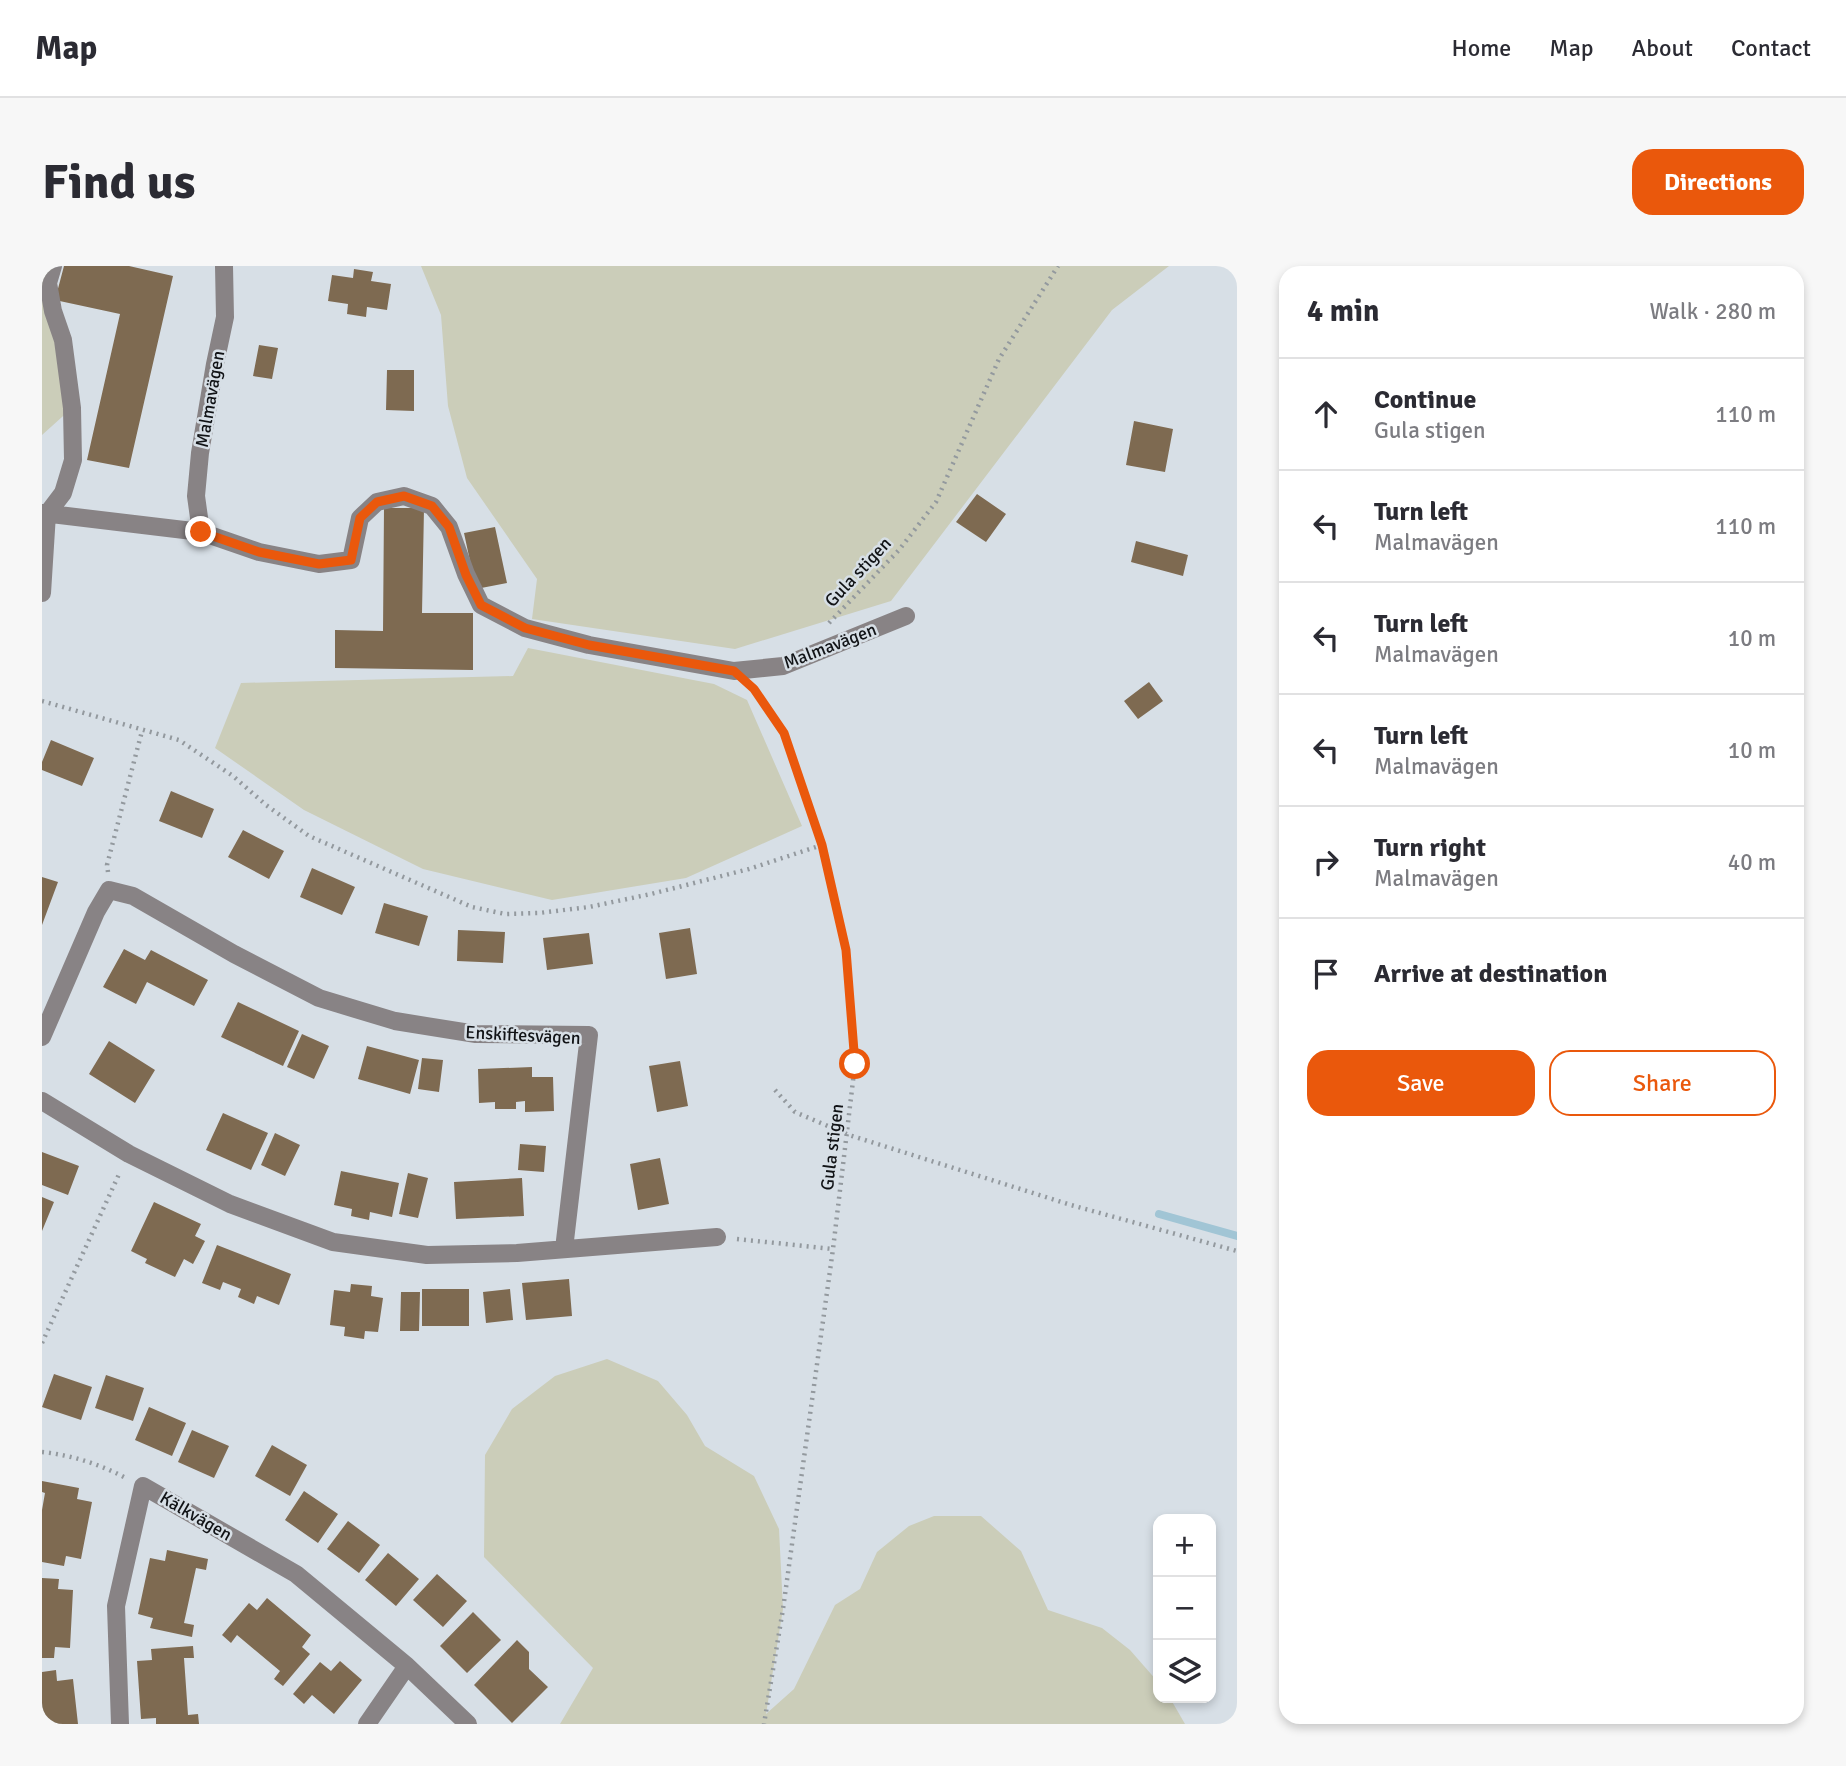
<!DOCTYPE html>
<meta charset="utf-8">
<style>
body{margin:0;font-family:Signika,sans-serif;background:#f7f7f7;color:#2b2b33}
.controls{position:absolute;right:21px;bottom:21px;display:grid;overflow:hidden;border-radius:14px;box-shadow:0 4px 10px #0003}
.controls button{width:63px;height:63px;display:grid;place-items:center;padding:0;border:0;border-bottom:2px solid #e1e1e2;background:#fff;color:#2b2b33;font:35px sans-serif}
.stop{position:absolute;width:21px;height:21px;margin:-16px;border:5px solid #ea580c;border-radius:50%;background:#fff}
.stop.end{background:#ea580c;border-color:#fff;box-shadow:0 2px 7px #0008}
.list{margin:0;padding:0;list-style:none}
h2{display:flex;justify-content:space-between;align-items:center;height:91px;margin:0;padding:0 28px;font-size:30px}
h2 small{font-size:23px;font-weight:400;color:#7c7c81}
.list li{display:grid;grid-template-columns:46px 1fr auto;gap:21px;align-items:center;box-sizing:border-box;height:112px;padding:0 28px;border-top:2px solid #e1e1e2}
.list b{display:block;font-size:26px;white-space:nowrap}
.list p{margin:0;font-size:23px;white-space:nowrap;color:#7c7c81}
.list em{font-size:23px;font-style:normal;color:#7c7c81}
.actions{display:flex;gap:14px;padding:21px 28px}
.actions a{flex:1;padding:16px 0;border:2px solid #ea580c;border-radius:21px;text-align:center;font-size:24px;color:#ea580c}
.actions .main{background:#ea580c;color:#fff}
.icon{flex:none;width:38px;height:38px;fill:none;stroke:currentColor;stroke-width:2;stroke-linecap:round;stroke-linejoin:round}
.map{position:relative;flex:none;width:1195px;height:1458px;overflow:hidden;border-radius:21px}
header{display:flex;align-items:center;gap:42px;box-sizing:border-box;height:98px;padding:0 35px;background:#fff;border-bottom:2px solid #e1e1e2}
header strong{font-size:33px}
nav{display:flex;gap:38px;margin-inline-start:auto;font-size:24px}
.intro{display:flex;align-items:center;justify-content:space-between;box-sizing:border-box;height:168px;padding:0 42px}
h1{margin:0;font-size:49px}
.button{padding:18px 32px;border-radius:21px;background:#ea580c;color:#fff;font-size:24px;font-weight:700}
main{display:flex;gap:42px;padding:0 42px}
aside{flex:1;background:#fff;border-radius:21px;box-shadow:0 4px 10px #0003}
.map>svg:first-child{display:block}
</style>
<header>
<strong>Map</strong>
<nav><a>Home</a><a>Map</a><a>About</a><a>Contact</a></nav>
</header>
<div class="intro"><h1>Find us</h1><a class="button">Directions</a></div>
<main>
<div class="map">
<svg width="1195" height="1458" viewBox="0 0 1195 1458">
<rect width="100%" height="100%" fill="#d7dfe6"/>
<!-- green -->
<path fill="#cbcdb9" d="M0,0H11L30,142L0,169Z
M379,0H1127L1070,44L849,335L693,383L490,353L495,313L425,212L406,140L399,49Z
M486,382L672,418L705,434L760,560L644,612L510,634L381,603L262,544L173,482L199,417L471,410Z
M565,1093L616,1115L645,1149L663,1180L712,1210L737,1263L741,1343L724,1448L752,1423L793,1339L818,1323L835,1286L867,1260L892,1250H939L979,1285L1006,1344L1060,1362L1088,1384L1116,1416V1432H1128L1143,1458H518L551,1402L442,1291L443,1189L470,1143L513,1110Z"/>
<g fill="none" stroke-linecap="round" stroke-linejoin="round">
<!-- stream -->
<path stroke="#a1c5d5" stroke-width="8" d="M1117,948L1195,970"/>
</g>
<!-- building -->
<path fill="#7e6a51" d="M22,0H87L131,10L87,202L45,194L78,48L13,34Z
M312,3L331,6L329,15L349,18L345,44L325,41L324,51L305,48L306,38L286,35L290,9L311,12Z
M217,79L236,82L230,113L211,110Z
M345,104H372V145L344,144Z
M1092,155L1131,163L1123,206L1084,199Z
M935,228L964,248L944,276L914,256Z
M342,242H382L380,347H431V404L293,402V364L341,365Z
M453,261L465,317L434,323L422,267Z
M1094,275L1146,289L1141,310L1089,296Z
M1107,416L1121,435L1096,453L1082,435Z
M9,474L52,492L40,520L0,504V496Z
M129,525L172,543L160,572L117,555Z
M201,564L242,585L227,613L186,591Z
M270,602L313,621L300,649L258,631Z
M0,611L16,616L0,659Z
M342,637L386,650L377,680L333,667Z
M648,662L655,708L624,713L617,667Z
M416,664L463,666L461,697L415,695Z
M547,667L551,698L505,704L501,672Z
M82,683L103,694L109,684L166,714L152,740L105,716L94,738L61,721Z
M196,736L257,765L241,800L179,771Z
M260,768L287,780L272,813L245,801Z
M67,775L113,804L93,837L47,808Z
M325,780L377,794L368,828L316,813Z
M380,792L401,794L397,826L376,823Z
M638,795L646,840L615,846L607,800Z
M490,801V811H511L512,845L483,846V835L474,836V843H453V836L437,837L436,803Z
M181,847L226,867L209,904L164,884Z
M233,867L258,879L243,910L219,899Z
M478,878L504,880L502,906L476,904Z
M0,886L37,900L26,929L0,919Z
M618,892L627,938L596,944L588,898Z
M299,905L357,917L350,951L328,946L327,954L309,950L310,943L292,939Z
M366,907L386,912L376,952L357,948Z
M480,912L482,950L414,953L412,916Z
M0,931L12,936L0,965Z
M112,936L159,958L153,970L163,975L151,998L142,993L133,1011L103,997L105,993L89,985Z
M175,979L249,1008L237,1039L215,1030L212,1038L196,1031L199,1023L181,1016L178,1024L160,1017Z
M527,1013L530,1050L484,1054L480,1017Z
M309,1018L330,1020L329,1030L341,1032L336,1066L323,1065L322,1073L302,1070L303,1061L288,1059L292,1024L308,1026Z
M380,1023H427V1060H380Z
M468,1023L471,1054L444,1057L441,1026Z
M359,1026H378L377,1065H358Z
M12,1108L50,1121L39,1154L0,1141Z
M64,1109L102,1122L91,1155L53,1142Z
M107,1141L144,1157L130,1190L93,1174Z
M150,1164L187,1180L172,1212L136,1196Z
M230,1179L265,1199L248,1230L213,1210Z
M0,1215L37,1222L35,1233L50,1236L39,1293L24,1290L22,1300L0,1296V1244L3,1227L0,1226Z
M262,1225L296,1248L276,1277L243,1254Z
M306,1255L338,1279L317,1307L285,1283Z
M125,1284L166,1293L164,1304L154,1302L142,1357L152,1359L150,1371L108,1362L111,1352L96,1348L108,1292L123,1295Z
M346,1287L377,1313L354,1340L323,1314Z
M395,1308L425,1335L401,1361L371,1334Z
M0,1312L17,1313L16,1323L31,1324L28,1382L13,1381L12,1392H0Z
M225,1332L269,1369L260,1381L268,1388L241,1420L232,1413L238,1405L195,1369L189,1377L180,1369L207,1337L215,1344Z
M431,1346L459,1374L425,1407L398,1380Z
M475,1374L487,1386V1403L506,1421L470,1457L432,1419Z
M151,1380L152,1392H142L146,1449L156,1448L157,1458H114V1452L99,1453L95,1395L110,1394L109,1383Z
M298,1395L320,1414L292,1448L270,1429L262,1438L251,1428L278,1396L289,1405Z
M14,1404L15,1415L31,1413L36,1458H0V1406Z"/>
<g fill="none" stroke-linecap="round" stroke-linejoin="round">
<!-- path -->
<path stroke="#93999e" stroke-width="4.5" stroke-dasharray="2 5" stroke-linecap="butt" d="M787,357L857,284L894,236L957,93L1016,0
M713,425L742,467L780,579L804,684L813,798L791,983L741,1343L722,1458
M0,435L137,474L191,510L224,539L267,570L430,641L463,648L497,647L547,641L609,628L707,603L780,579
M66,606L65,599L100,465
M733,824L753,846L807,869L1029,939L1195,985
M695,973L791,983
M0,1077L78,906
M0,1186C29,1189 57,1198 82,1211"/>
<!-- minor -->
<path stroke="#888385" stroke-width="18" d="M0,247L159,266L217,286L277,298L309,294L318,252L335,236L362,230L390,240L407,261L424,308L439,339L483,362L547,379L692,405L741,400L864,350
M159,266L154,230L158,187L173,98L183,51L182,0
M0,327L5,248L21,227L31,194L30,142L21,74L11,45L6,17L11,0
M0,771L54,646L67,624L91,630L192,688L277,732L353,755L434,768L547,769L522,983
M0,835L87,888L188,938L291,976L385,989L475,987L675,971
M365,1400L426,1458
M78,1458L74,1340L101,1220L254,1308L365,1400L325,1458"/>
</g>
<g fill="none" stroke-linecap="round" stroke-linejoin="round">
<!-- route -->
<path stroke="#ea580c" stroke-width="9" d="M159,266L217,286L277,298L309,294L318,252L335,236L362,230L390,240L407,261L424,309L439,339L483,362L547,379L692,405L712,423L742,467L780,579L804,684L813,798"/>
</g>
<g text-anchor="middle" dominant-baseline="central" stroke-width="5" stroke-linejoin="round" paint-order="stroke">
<!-- street labels -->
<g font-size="18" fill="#111316" stroke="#d7dfe6">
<text transform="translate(168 133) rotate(-80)">Malmavägen</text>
<text transform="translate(816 306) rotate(-47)">Gula stigen</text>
<text transform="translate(788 380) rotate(-21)">Malmavägen</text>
<text transform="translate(481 769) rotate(3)">Enskiftesvägen</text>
<text transform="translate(790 881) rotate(-83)">Gula stigen</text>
<text transform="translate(154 1250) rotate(30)">Kälkvägen</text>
</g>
</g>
</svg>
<div class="controls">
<button>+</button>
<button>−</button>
<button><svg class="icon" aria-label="layers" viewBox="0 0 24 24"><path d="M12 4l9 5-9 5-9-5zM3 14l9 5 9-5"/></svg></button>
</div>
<div class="stop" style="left:813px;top:798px"></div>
<div class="stop end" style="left:159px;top:266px"></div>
</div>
<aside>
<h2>4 min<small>Walk · 280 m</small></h2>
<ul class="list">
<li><svg class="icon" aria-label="ahead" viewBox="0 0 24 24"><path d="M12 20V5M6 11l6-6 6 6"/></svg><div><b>Continue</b><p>Gula stigen</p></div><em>110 m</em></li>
<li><svg class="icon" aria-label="left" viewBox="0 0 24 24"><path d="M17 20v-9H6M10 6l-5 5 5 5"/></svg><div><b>Turn left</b><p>Malmavägen</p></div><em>110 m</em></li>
<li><svg class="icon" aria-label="left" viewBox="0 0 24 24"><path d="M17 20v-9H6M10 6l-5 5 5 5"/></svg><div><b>Turn left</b><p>Malmavägen</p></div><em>10 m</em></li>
<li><svg class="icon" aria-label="left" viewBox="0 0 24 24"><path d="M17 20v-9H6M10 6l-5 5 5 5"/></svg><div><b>Turn left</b><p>Malmavägen</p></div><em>10 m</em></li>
<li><svg class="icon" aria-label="right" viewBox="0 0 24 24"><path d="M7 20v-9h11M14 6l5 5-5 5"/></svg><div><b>Turn right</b><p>Malmavägen</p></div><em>40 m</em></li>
<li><svg class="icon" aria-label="arrive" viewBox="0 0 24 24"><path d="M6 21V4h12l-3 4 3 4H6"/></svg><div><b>Arrive at destination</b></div></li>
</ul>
<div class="actions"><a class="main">Save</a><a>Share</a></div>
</aside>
</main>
